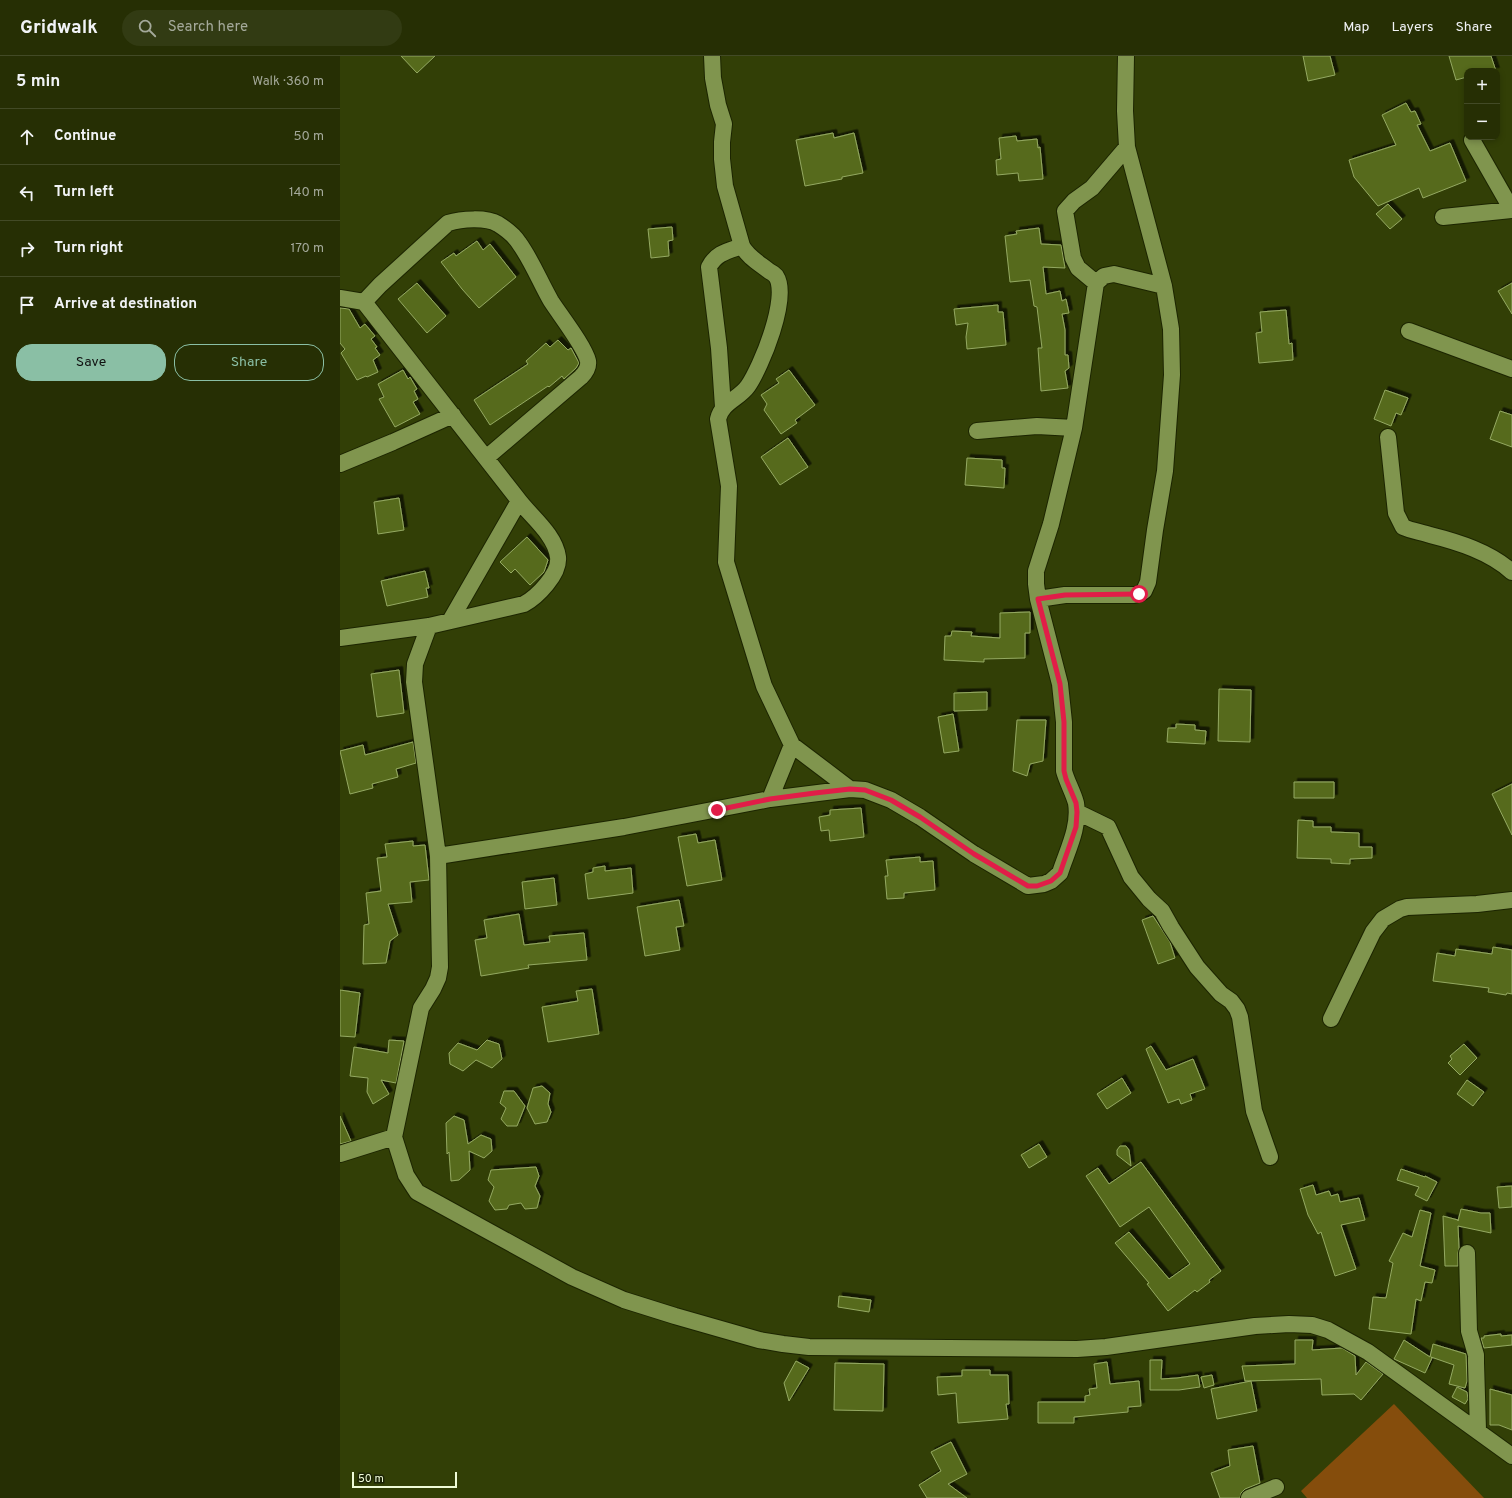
<!DOCTYPE html>
<meta charset="utf-8">
<style>
body{margin:0;font-family:Overpass,sans-serif;background:#323b13;color:#f1f3f6}
.controls{position:absolute;right:12px;top:12px;display:grid;overflow:hidden;border-radius:8px;box-shadow:0 2px 6px #0003}
.controls button{width:36px;height:36px;display:grid;place-items:center;padding:0;border:0;border-bottom:1px solid #424a26;background:#262f04;color:#f1f3f6;font:20px sans-serif}
.scale{position:absolute;left:12px;bottom:10px;width:105px;box-sizing:border-box;padding-left:4px;border:2px solid #effbd7;border-top:0;font-size:11px;line-height:14px;white-space:nowrap;color:#effbd7;-webkit-text-stroke:3px #1c2406;paint-order:stroke}
.stop{position:absolute;width:12px;height:12px;margin:-9px;border:3px solid #e11d48;border-radius:50%;background:#fff}
.stop.end{background:#e11d48;border-color:#fff;box-shadow:0 1px 4px #0008}
.list{margin:0;padding:0;list-style:none}
h2{display:flex;justify-content:space-between;align-items:center;height:52px;margin:0;padding:0 16px;font-size:17px}
h2 small{font-size:13px;font-weight:400;color:#a4a99a}
.list li{display:grid;grid-template-columns:26px 1fr auto;gap:12px;align-items:center;box-sizing:border-box;height:56px;padding:0 16px;border-top:1px solid #424a26}
.list b{display:block;font-size:15px;white-space:nowrap}
.list em{font-size:13px;font-style:normal;color:#a4a99a}
.actions{display:flex;gap:8px;padding:12px 16px}
.actions a{flex:1;padding:9px 0;border:1px solid #8abfa5;border-radius:16px;text-align:center;font-size:14px;color:#8abfa5}
.actions .main{background:#8abfa5;color:#111}
.icon{flex:none;width:22px;height:22px;fill:none;stroke:currentColor;stroke-width:2;stroke-linecap:round;stroke-linejoin:round}
.map{position:relative;flex:none;width:1172px;height:1442px;overflow:hidden}
header{display:flex;align-items:center;gap:24px;box-sizing:border-box;height:56px;padding:0 20px;background:#262f04;border-bottom:1px solid #424a26}
header strong{font-size:19px}
nav{display:flex;gap:22px;margin-inline-start:auto;font-size:14px}
.search{width:280px;height:36px;background:#323b13;display:flex;align-items:center;gap:10px;box-sizing:border-box;padding:0 14px;border-radius:22px;color:#a4a99a;font-size:15px}
main{display:flex}
aside{flex:1;background:#262f04}
.map>svg:first-child{display:block}
</style>
<header>
<strong>Gridwalk</strong>
<div class="search"><svg class="icon" aria-label="search" viewBox="0 0 24 24"><circle cx="10" cy="10" r="6"/><path d="M15 15l6 6"/></svg>Search here</div>
<nav><a>Map</a><a>Layers</a><a>Share</a></nav>
</header>
<main>
<aside>
<h2>5 min<small>Walk · 360 m</small></h2>
<ul class="list">
<li><svg class="icon" aria-label="ahead" viewBox="0 0 24 24"><path d="M12 20V5M6 11l6-6 6 6"/></svg><div><b>Continue</b></div><em>50 m</em></li>
<li><svg class="icon" aria-label="left" viewBox="0 0 24 24"><path d="M17 20v-9H6M10 6l-5 5 5 5"/></svg><div><b>Turn left</b></div><em>140 m</em></li>
<li><svg class="icon" aria-label="right" viewBox="0 0 24 24"><path d="M7 20v-9h11M14 6l5 5-5 5"/></svg><div><b>Turn right</b></div><em>170 m</em></li>
<li><svg class="icon" aria-label="arrive" viewBox="0 0 24 24"><path d="M6 21V4h12l-3 4 3 4H6"/></svg><div><b>Arrive at destination</b></div></li>
</ul>
<div class="actions"><a class="main">Save</a><a>Share</a></div>
</aside>
<div class="map">
<svg width="1172" height="1442" viewBox="0 0 1172 1442">
<defs>
<filter id="shadow"><feDropShadow dx="3.5" dy="-3.5" stdDeviation="0" flood-color="#0009"/></filter>
</defs>
<rect width="100%" height="100%" fill="#323f06"/>
<!-- green -->
<path fill="#854d0c" d="M1054,1348L1144,1442H967L961,1435Z"/>
<!-- building -->
<path fill="#576b1d" stroke="#94a962" filter="url(#shadow)" d="M61,0H95L77,17Z
M963,0H990L995,19L968,25Z
M1109,0H1151L1156,15H1127V21L1116,24Z
M1066,47L1071,56L1075,55L1081,68L1077,69L1090,95L1110,87L1126,125L1083,142L1079,132L1038,150L1014,121L1009,104L1056,89L1042,59Z
M493,77L494,82L514,77L523,117L502,121V123L465,130L456,84Z
M676,80L677,85L697,83L698,92L700,91L703,123L679,125L678,117L657,119L656,104L661,103L659,82Z
M1048,148L1062,163L1050,173L1036,158Z
M332,171L333,184L328,185L329,200L311,202L308,173Z
M699,172L701,188L721,189L725,212L703,211L706,238L720,235L722,245L726,243L729,257L722,258L725,274V299H728L729,312L725,315L728,332L701,335L698,292H702L697,251L694,250L690,224L670,226L665,180L677,178L676,175Z
M137,185L143,194L150,188L176,221L139,252L122,233L101,206L114,197L116,200Z
M77,227L106,260L87,277L58,243Z
M1172,227V258L1158,235Z
M658,249V256H663L666,289L627,293L626,281L628,267L616,269L614,253Z
M0,252L9,253L20,272L25,268L35,280L31,283L37,291L35,292L40,299L33,304L38,316L27,321L26,320L17,324L1,297L5,293L0,287Z
M946,254L949,288L952,287L953,304L919,307L916,277L922,276L920,256Z
M218,284L228,294L231,292L239,307L236,312L224,323L222,320L209,331L208,330L150,369L134,344L188,308L186,305L206,287L210,291Z
M63,314L68,323L70,321L77,333L74,335L78,343L73,346L80,358L55,371L39,343L44,341L38,328Z
M449,314L475,349L455,364L457,367L441,378L424,354L427,348L421,339L439,327L436,323Z
M1045,334L1068,342L1061,359L1056,357L1051,370L1034,363Z
M1160,355L1172,359V391L1150,383Z
M448,382L468,411L440,429L421,401Z
M627,402L662,404V412H665L664,432L625,429Z
M59,442L64,474L38,478L34,446Z
M187,481L208,504L204,516L190,529L175,513L171,517L160,506Z
M85,515L89,532H86L88,541L47,550L41,525Z
M690,556V577H685V602L644,603V606L604,604L605,580H611L612,575L632,576L631,580L660,582V557Z
M59,614L64,657L37,661L31,618Z
M879,633L911,634L910,686L878,685Z
M647,636V654L614,655V637Z
M613,658L619,695L604,697L598,661Z
M677,664H706L703,705L690,708L687,720L673,715Z
M836,668L855,669V674L866,675L865,688L827,686L828,672H836Z
M73,686L76,707L56,713L58,721L32,728L33,732L10,738L0,695L23,689L25,699Z
M954,726H994V742H954Z
M1172,728V779L1152,738Z
M521,752L524,781L490,785L489,774L481,775L479,761L490,759V754Z
M958,764L973,765V771H991V776L1019,777V791H1032V802L1010,803V808L991,807V803L957,802Z
M356,778L358,787L375,784L382,824L347,830L338,781Z
M73,785V790L85,789L89,824L70,826L72,846L48,848L58,879L50,885L46,907L23,908L24,869L29,868L26,837L41,835L37,802L47,801L45,788Z
M580,801V806L593,805L595,834L564,837V842L547,843L545,820H548L546,804Z
M265,810V815L291,812L293,837L248,843L245,818L253,816V812Z
M214,822L217,849L185,853L182,826Z
M339,844L344,870L336,871L340,894L305,900L297,851Z
M179,858L184,889L210,886L209,880L244,877L247,904L188,909L189,912L141,920L135,884L147,882L144,864Z
M813,860L830,886L835,902L818,908L802,864Z
M1153,891L1172,894V938L1167,937L1166,939L1148,936L1149,932L1093,925L1097,897L1115,900L1116,893L1152,898Z
M252,933L259,978L208,986L202,951L238,945L236,935Z
M0,934L20,937L15,981L0,980Z
M49,984L64,985L56,1027L41,1024L49,1038L33,1048L27,1036L28,1022L10,1020L14,991L48,997Z
M147,984L159,988L162,1003L152,1012L136,1004L123,1015L110,1008L109,997L118,987L137,994Z
M1124,988L1137,1002L1120,1019L1108,1007L1112,1003L1110,1000Z
M811,990L826,1014L853,1003L865,1033L850,1038L852,1044L841,1048L839,1043L828,1047L806,993Z
M782,1022L791,1037L767,1053L757,1038Z
M1127,1024L1144,1036L1133,1050L1117,1038Z
M202,1030L210,1037L208,1048L211,1056L207,1066L195,1068L187,1052L193,1032Z
M164,1035H174L185,1050L177,1070H167L161,1063L166,1052L160,1047Z
M0,1060L11,1085L0,1088Z
M114,1060L124,1064L128,1088L141,1079L151,1083L152,1095L144,1102L129,1095L130,1114L119,1124L111,1125L109,1096L107,1098L106,1067Z
M699,1088L707,1101L689,1112L681,1099Z
M780,1090H786L789,1094L791,1110L777,1099V1094Z
M801,1106L881,1215L869,1224L870,1226L857,1236L855,1234L828,1255L807,1228L809,1227L775,1187L789,1176L829,1223L850,1208L809,1151L780,1171L746,1120L758,1112L769,1128Z
M196,1111L199,1120L195,1130L200,1140L197,1152L185,1153L181,1147L169,1149L167,1153L155,1154L149,1145L154,1131L148,1124L151,1114Z
M1061,1113L1085,1121V1120L1097,1126L1087,1145L1075,1139L1079,1131L1057,1124Z
M973,1129L976,1139L989,1135L991,1140L998,1138L1000,1146L1019,1142L1025,1164L1001,1169L1016,1213L995,1220L981,1176L978,1178L968,1159L960,1133Z
M1172,1130V1151L1159,1152L1157,1131Z
M1121,1153L1141,1157H1150L1151,1177L1118,1170L1119,1192L1118,1197V1210H1105L1103,1160L1118,1164V1165Z
M1080,1154L1091,1157L1080,1210L1095,1214L1092,1227L1085,1226L1081,1245L1076,1243L1071,1278L1029,1273L1033,1241L1046,1242L1053,1207L1049,1205L1063,1177L1072,1181Z
M499,1240L531,1244L529,1256L498,1251Z
M1161,1278V1280L1172,1279V1289L1144,1292L1141,1282H1144V1280Z
M955,1284H973L972,1294L1002,1292L1015,1300L1016,1319L1026,1306L1043,1318L1021,1344L1014,1338L982,1339L981,1323L905,1325L902,1310L955,1308Z
M1064,1284L1090,1301L1093,1288L1126,1298L1127,1325L1125,1332L1109,1328L1114,1309L1091,1301L1092,1302L1085,1317L1054,1303Z
M810,1304H822L821,1323L837,1322L858,1319L860,1331L839,1334H810Z
M456,1305L469,1312L449,1345L444,1327Z
M767,1306L770,1328L799,1325L801,1350L788,1351V1356L734,1361V1367H698V1346H745V1340L750,1339L749,1333L757,1332L754,1308Z
M495,1307L544,1308L543,1355L494,1354Z
M622,1314H650V1319H668L669,1348H666L668,1363L618,1367L616,1337L598,1339L597,1321L622,1320Z
M872,1319L874,1329L864,1332L861,1321Z
M911,1325L917,1355L877,1363L871,1333Z
M1117,1331L1127,1336L1128,1343L1125,1348L1112,1341Z
M1150,1333L1172,1339V1374L1159,1369H1150Z
M611,1386L627,1418L608,1428L627,1442H587L579,1429L601,1415L591,1396Z
M913,1390L920,1427L905,1433L901,1437L900,1442H880L871,1417L890,1410L888,1394Z"/>
<g fill="none" stroke-linecap="round" stroke-linejoin="round">
<defs>
<path id="street" d="M372,0L373,22L378,49L384,68L382,86V103L385,130L402,190C408,201 419,207 429,215C431,216 434,218 436,220C450,241 421,311 408,330C399,343 382,346 378,363L389,430L386,506L424,630L452,689L510,733
M1132,84L1172,154
M1103,161L1172,154
M756,227L738,212L733,202L725,155L734,145L752,132L787,91
M824,230L774,218L764,220L756,227L734,372L711,468L696,515V528L698,543L720,628L724,666V715C727,726 733,736 736,747C740,771 727,795 720,817L711,825L704,828L688,830L634,798L580,761L551,744L525,734L510,733L430,743L284,771L98,800L100,911L98,922L93,933L81,952L54,1081L66,1119L77,1136L232,1221L284,1244L335,1260L419,1284L443,1288L469,1291L737,1293L766,1291L915,1270L949,1268L972,1269L988,1274L1028,1296L1172,1400
M0,242L24,246C75,311 126,376 177,442C190,460 215,478 218,501C220,518 197,541 184,548L89,570L0,582
M24,246L40,229L108,167C121,163 146,161 158,168C166,173 174,179 179,187C192,205 200,226 211,245C220,259 245,291 248,305C249,311 245,317 241,321L146,402
M1069,275L1172,313
M383,351L379,292L369,211C376,197 388,195 402,190
M637,375L697,370L734,372
M1048,381L1056,457L1063,471C1072,475 1081,476 1090,479C1118,486 1150,496 1172,516
M0,408L53,386L113,359
M698,543L725,539H794L799,538L804,535L808,526L815,474L825,415L832,319L831,273L824,230L787,91L785,55L786,0
M110,565L179,445
M89,570L75,608L74,626L98,800
M430,743L452,689
M737,756L768,771L791,821L809,843L822,855L831,871L857,911L881,938L891,945L897,953L900,961L914,1055L930,1101
M991,963L1033,876L1043,863L1060,853L1067,851L1137,848L1172,844
M0,1098L54,1081
M1127,1197L1129,1275L1136,1299V1307L1138,1374
M909,1442L936,1431"/>
</defs>
<!-- street casing -->
<use href="#street" stroke="#1c2500" stroke-width="18"/>
<!-- street -->
<use href="#street" stroke="#80954e" stroke-width="16"/>
</g>
<g fill="none" stroke-linecap="round" stroke-linejoin="round">
<!-- route -->
<path stroke="#e11d48" stroke-width="5" d="M377,754L430,743L475,737L510,733L525,734L551,744L580,761L634,798L688,830H697L711,825L720,817L736,771L737,756L736,747L726,723L724,715V666L720,628L698,543L725,539L799,538"/>
</g>
</svg>
<div class="controls">
<button>+</button>
<button>−</button>
</div>
<div class="scale">50 m</div>
<div class="stop" style="left:799px;top:538px"></div>
<div class="stop end" style="left:377px;top:754px"></div>
</div>
</main>
